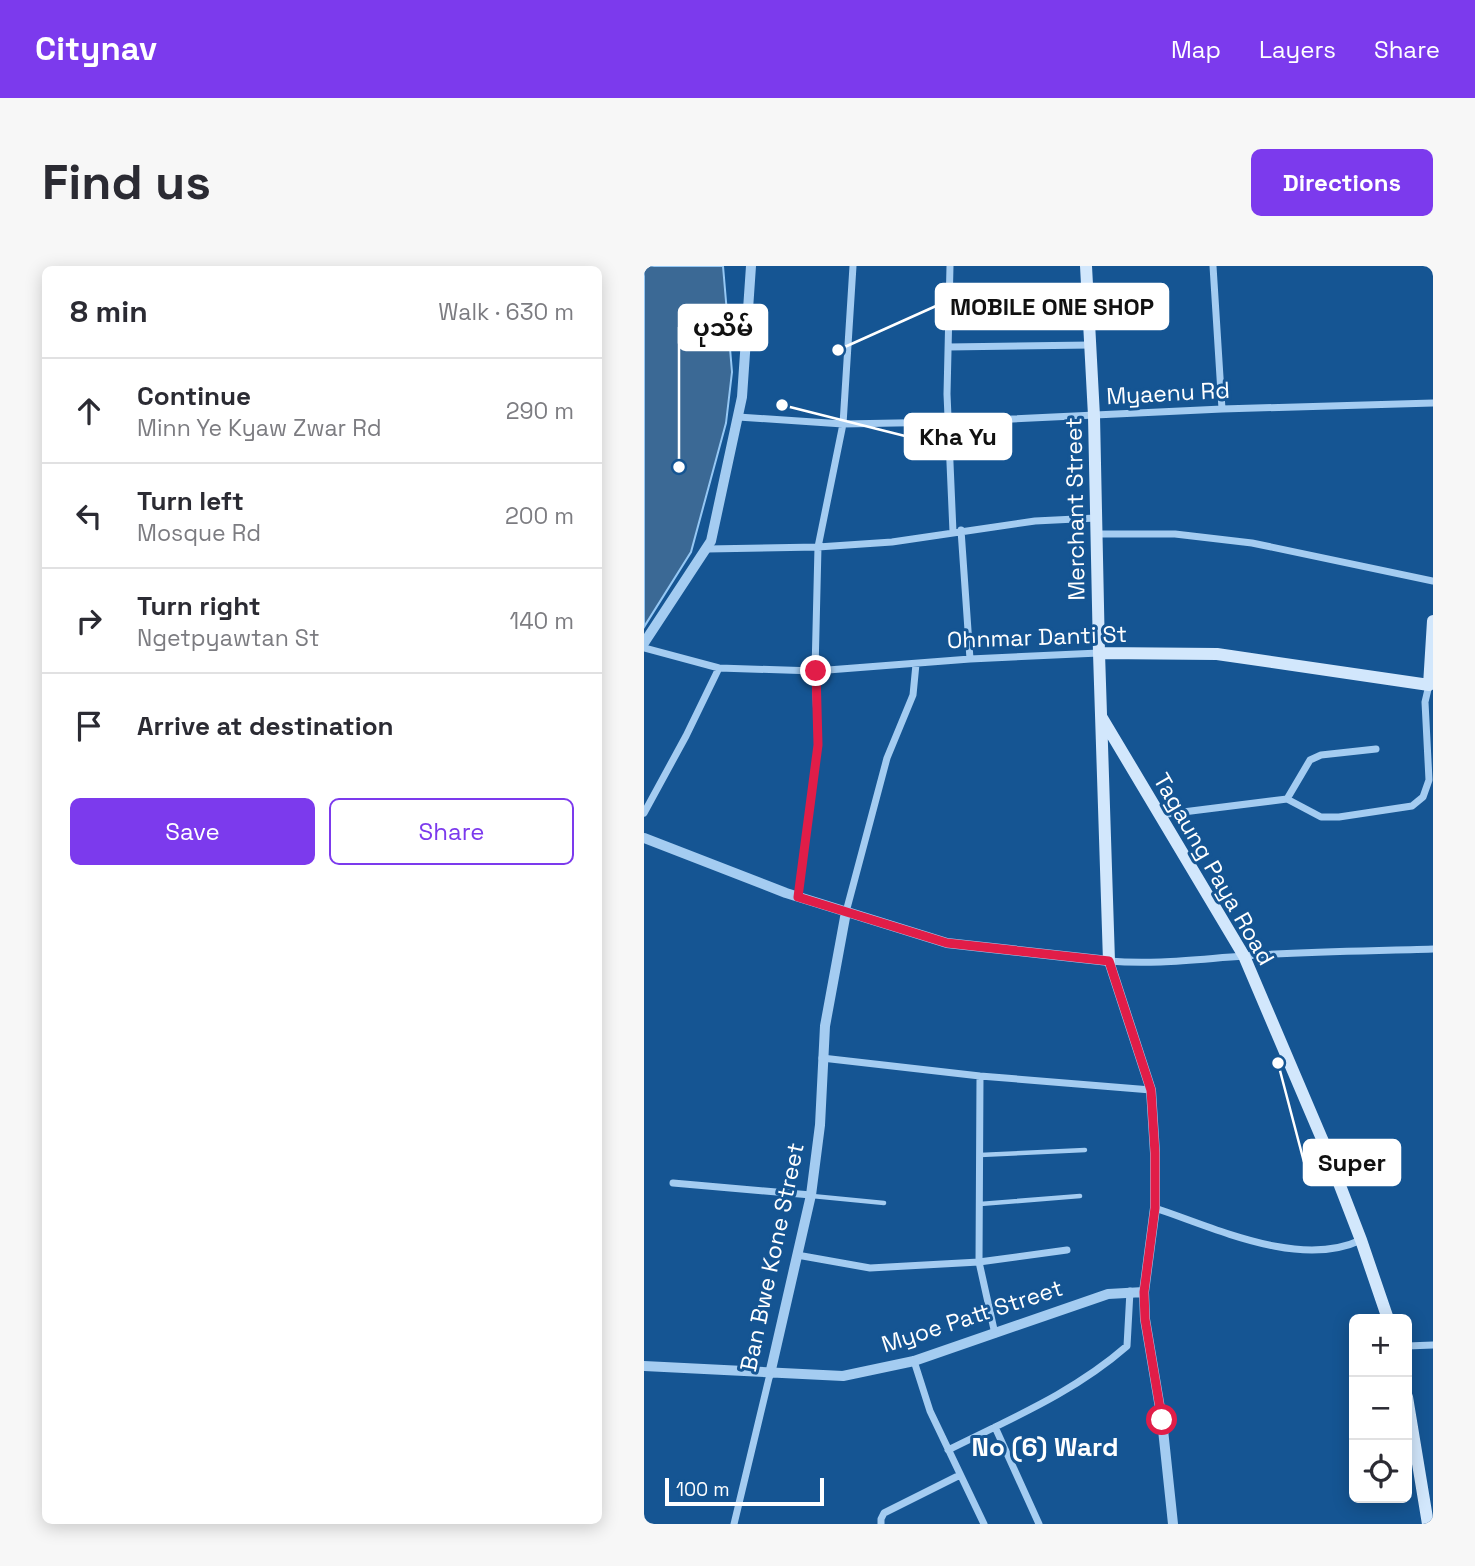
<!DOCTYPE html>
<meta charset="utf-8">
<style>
body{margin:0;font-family:"Space Grotesk","Noto Sans Myanmar",sans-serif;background:#f7f7f7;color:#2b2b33}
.controls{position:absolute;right:21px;bottom:21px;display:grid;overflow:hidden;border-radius:10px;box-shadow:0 4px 18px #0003}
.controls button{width:63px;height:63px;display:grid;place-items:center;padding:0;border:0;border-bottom:2px solid #e1e1e2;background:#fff;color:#2b2b33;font:35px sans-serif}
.scale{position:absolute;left:21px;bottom:18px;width:159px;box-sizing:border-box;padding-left:7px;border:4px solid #fff;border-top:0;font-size:19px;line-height:24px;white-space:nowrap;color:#fff;-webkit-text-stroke:5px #155593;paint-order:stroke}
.stop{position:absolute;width:21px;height:21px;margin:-16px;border:5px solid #e11d48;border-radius:50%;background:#fff}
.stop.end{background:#e11d48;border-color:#fff;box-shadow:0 2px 7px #0008}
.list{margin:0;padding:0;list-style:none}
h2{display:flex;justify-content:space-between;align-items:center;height:91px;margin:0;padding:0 28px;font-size:30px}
h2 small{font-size:23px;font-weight:400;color:#7c7c81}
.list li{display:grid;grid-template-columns:46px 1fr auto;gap:21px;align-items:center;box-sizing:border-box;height:105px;padding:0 28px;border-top:2px solid #e1e1e2}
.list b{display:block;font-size:26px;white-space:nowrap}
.list p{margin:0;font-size:23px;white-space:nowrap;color:#7c7c81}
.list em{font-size:23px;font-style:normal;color:#7c7c81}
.actions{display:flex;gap:14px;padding:21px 28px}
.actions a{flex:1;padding:16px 0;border:2px solid #7c3aed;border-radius:10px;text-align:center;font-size:24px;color:#7c3aed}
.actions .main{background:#7c3aed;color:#fff}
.icon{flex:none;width:38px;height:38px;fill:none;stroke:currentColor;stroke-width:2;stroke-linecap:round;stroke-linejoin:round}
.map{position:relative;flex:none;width:789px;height:1258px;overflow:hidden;border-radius:10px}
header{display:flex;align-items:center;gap:42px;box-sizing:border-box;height:98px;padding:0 35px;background:#7c3aed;color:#fff}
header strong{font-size:33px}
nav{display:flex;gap:38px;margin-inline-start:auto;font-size:24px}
.intro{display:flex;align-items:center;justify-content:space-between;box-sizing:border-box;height:168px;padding:0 42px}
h1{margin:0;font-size:49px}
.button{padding:18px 32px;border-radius:10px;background:#7c3aed;color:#fff;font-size:24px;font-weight:700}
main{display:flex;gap:42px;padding:0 42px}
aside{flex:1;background:#fff;border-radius:10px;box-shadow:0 4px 18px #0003}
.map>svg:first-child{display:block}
</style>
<header>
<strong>Citynav</strong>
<nav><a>Map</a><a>Layers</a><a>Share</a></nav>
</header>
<div class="intro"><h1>Find us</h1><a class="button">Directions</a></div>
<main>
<aside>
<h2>8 min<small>Walk · 630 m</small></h2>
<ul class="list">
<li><svg class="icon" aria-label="ahead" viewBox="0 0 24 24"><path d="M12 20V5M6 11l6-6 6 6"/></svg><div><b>Continue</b><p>Minn Ye Kyaw Zwar Rd</p></div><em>290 m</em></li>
<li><svg class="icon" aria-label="left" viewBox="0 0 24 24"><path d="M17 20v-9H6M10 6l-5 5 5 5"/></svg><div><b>Turn left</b><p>Mosque Rd</p></div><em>200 m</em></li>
<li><svg class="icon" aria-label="right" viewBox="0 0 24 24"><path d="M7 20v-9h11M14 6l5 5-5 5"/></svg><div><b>Turn right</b><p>Ngetpyawtan St</p></div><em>140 m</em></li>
<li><svg class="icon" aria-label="arrive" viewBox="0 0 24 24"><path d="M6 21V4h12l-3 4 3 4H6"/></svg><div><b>Arrive at destination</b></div></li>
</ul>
<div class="actions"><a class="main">Save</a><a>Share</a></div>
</aside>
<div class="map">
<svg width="789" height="1258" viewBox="0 0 789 1258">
<rect width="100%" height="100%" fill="#155593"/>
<!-- water -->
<path fill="#3b6995" stroke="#96c8f4" stroke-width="2" d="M0,0H79L88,106L82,157L47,286L0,361Z"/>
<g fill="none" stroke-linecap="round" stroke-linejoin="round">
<!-- service -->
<path stroke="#a4ccf1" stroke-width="4.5" d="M336,889L441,884
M168,930L240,937
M336,938L436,930"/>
<!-- minor -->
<path stroke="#a4ccf1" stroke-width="7" d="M306,0L303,128L309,266
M569,0L578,143
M304,81L447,79
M94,151L199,158L305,156L578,143L789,137
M317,264L326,393
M452,268H531L608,277L789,315
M63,283L174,281L248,276L391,255L452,252
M0,382L75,402L171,405L326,393L455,387
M643,533L666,494L677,489L732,483
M0,547L42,470L75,402
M515,549L643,533L677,551H695L768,540L779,531L785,514L781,436L785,419
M154,631L174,479L171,405L174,281L199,158L209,0
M202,646L243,492L269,429L272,398
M465,695C510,699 555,693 600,690C663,685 726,685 789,683
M178,792L336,810L507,824
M336,810L335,996L351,1068
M29,917L167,929
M511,942C571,962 656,1003 717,974
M153,989L226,1002L335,996L423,984
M763,1080L789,1079
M270,1095L286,1145L340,1258
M351,1161L395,1258
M304,1184C368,1152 429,1127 483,1080L486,1025
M90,1258L126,1108
M237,1258V1253L240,1247L316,1209"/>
<!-- tertiary -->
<path stroke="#a4ccf1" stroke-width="10" d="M0,377L67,275L98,131L107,0
M0,572L142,627L303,677L465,695L507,824L511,887V942L500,1026L501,1053L518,1154L529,1258
M0,1100L199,1110L270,1095L464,1028L500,1026
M126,1108L167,929L176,859L181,760L202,646"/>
<!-- secondary -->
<path stroke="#d2e7fc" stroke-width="12" d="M442,0L450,150L455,387L465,695
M455,387L573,388L785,419L789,355
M458,452L600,690L678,873L717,974L744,1053
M763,1131L784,1258"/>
</g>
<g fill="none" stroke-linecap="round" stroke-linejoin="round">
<!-- route -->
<path stroke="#e11d48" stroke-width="9" d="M172,405L174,479L154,631L303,677L465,695L507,824L511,887V942L500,1026L501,1053L518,1154"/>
</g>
<g text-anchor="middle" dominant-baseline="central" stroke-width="6" stroke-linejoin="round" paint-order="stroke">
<!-- street labels -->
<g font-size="23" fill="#fff" stroke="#155593">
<text transform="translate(524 127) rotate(-3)">Myaenu Rd</text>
<text transform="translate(431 243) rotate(-91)">Merchant Street</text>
<text transform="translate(393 371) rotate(-2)">Ohnmar Danti St</text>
<text transform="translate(570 603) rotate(60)">Tagaung Paya Road</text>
<text transform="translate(128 991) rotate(-78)">Ban Bwe Kone Street</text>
<text transform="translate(328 1050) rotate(-18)">Myoe Patt Street</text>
</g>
<!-- quarter labels -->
<g font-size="26" font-weight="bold" fill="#fff" stroke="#155593">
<text x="401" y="1181">No (6) Ward</text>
</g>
</g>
<!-- callouts -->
<path fill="none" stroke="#fff" stroke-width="2.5" d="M194 84L292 40M35 201L35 61M138 139L261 170M634 797L660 896"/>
<g fill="#fff" stroke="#155593" stroke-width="2.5">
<circle cx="194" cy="84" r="7"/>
<circle cx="35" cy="201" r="7"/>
<circle cx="138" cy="139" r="7"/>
<circle cx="634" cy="797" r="7"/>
</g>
<g fill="#fff" stroke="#fff" stroke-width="2.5">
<rect x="292" y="18" width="232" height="45" rx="7"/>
<rect x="35" y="39" width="88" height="45" rx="7"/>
<rect x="261" y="148" width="106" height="45" rx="7"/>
<rect x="660" y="874" width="96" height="45" rx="7"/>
</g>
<g font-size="24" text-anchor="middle" font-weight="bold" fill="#111">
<text x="408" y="49">MOBILE ONE SHOP</text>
<text x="79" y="70">ပုသိမ်</text>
<text x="314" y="179">Kha Yu</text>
<text x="708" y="905">Super</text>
</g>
</svg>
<div class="controls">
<button>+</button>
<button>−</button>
<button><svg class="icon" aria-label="locate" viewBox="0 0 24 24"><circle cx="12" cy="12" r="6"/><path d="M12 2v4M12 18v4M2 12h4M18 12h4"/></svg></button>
</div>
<div class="scale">100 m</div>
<div class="stop" style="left:518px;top:1154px"></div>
<div class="stop end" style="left:172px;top:405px"></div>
</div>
</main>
